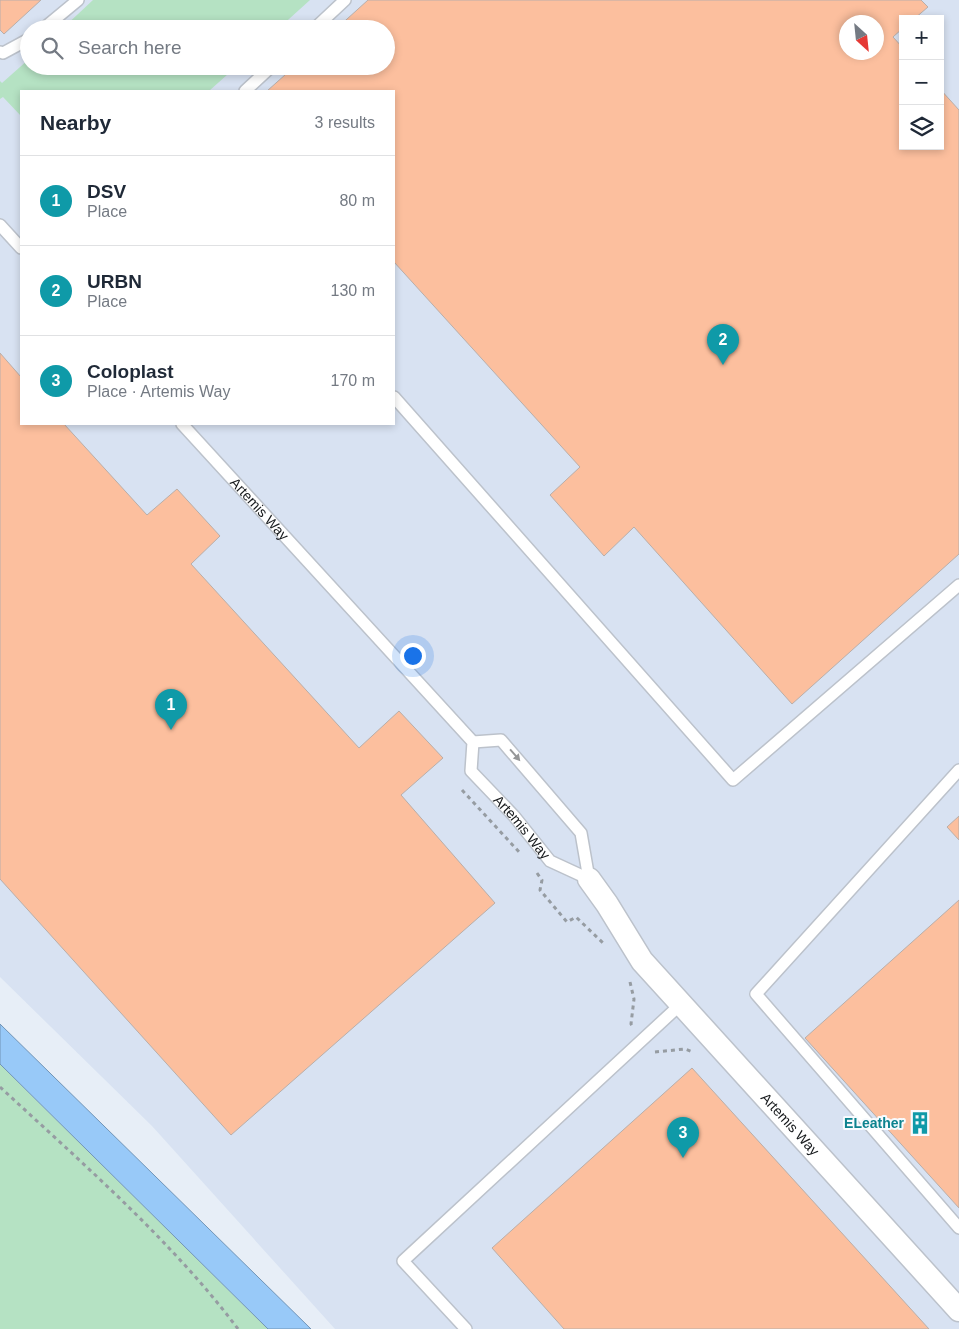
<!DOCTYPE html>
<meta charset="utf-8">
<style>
body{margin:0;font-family:Arial,sans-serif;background:#f6f6f7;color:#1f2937}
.controls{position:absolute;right:15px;top:15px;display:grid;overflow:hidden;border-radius:0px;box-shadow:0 2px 8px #0003}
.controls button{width:45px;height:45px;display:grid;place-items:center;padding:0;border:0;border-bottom:1px solid #e0e1e3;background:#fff;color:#1f2937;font:25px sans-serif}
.compass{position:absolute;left:839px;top:15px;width:45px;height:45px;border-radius:50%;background:#fff;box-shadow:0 2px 8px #0003;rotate:153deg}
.you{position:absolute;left:412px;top:655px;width:18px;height:18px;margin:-12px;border:4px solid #fff;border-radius:50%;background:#1a73e8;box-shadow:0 0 0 8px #1a73e833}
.badge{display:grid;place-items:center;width:32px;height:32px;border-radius:50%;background:#874bc2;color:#fff;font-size:16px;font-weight:700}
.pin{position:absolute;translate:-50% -41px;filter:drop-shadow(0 1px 2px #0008)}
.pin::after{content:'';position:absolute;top:26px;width:18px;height:15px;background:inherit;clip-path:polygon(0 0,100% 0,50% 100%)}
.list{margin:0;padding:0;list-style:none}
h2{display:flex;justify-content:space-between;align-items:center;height:65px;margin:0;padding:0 20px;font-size:21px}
h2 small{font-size:16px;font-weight:400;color:#747a83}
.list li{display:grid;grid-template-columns:32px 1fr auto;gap:15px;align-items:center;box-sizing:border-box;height:90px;padding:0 20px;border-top:1px solid #e0e1e3}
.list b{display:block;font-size:19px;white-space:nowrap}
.list p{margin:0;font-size:16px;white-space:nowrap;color:#747a83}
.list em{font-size:16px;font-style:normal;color:#747a83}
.icon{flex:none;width:28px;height:28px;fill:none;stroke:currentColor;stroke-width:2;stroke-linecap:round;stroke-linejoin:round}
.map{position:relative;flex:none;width:959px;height:1329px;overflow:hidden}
.search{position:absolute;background:#fff;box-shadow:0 2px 8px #0003;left:20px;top:20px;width:375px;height:55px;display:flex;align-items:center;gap:12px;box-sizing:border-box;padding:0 18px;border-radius:28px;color:#747a83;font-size:19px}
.panel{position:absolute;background:#fff;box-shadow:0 2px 8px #0003;left:20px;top:90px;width:375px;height:335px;border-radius:0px}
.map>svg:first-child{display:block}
</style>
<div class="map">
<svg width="959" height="1329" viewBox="0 0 959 1329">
<rect width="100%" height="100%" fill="#e7eef7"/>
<!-- built -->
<path fill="#d8e2f2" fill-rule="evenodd" d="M0,0H959V1329H335L152,1126L0,977ZM903,19H940V146H903ZM846,22H876V52H846ZM29,29H386V66H29ZM21,91H394V424H21Z"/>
<!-- green -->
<path fill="#b5e2c3" d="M93,0H310L278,29H62Z
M29,59V66H237L209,91H21V116L3,97L0,99V81L2,83Z
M0,1064L268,1329H0Z"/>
<!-- water -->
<path fill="#98c9f8" stroke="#7194b6" d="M0,1024L311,1329H268L0,1064Z"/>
<!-- building -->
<path fill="#fcbf9e" stroke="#b9aea9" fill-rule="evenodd" d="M0,0H41L4,34L0,30Z
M368,0H921L928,7L914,19H903V28L893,37L903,48V146H940V89L959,110V554L792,704L634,527L604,556L550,495L580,467L394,262V91H267L295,66H386V29H336ZM846,22H876V52H846Z
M0,353L21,377V424H64L147,515L177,489L220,536L191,564L359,748L399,711L443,758L401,795L495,903L231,1135L0,879Z
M959,816V840L947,827Z
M959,900V1208L805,1038Z
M692,1068L929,1329H564L492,1248Z"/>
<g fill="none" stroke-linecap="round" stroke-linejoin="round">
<defs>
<g id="service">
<path d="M43,29L78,0"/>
<path d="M314,29L345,0"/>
<path d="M0,52L3,53L29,39"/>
<path d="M245,91L272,66"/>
<path d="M0,225L21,248"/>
<path d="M394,397L733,780L959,585"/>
<path id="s1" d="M182,424L473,742L471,771L514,816L550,861L589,879"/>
<path d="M473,742L501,740L581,833L589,879"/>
<path d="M959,770L756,994L959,1228"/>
<path d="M466,1329L403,1261L681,1004"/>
</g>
<g id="minor">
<path id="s2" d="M589,879L607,904L642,961L959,1310"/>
</g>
</defs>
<!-- service casing -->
<use href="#service" stroke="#bcc2cb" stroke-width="14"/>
<!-- minor casing -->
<use href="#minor" stroke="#bcc2cb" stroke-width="25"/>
<!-- path -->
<path stroke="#969ca2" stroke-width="3" stroke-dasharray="4 4" stroke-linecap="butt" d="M462,790L520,853
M537,873L542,880L540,890L567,922L576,917L603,943
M630,982L634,999L631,1024L633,1027
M655,1052L685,1049L693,1052
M0,1087C81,1162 172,1241 238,1329"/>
<!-- service -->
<use href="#service" stroke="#fff" stroke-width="11"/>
<!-- minor -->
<use href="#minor" stroke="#fff" stroke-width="22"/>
</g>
<!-- one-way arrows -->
<defs><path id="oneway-solid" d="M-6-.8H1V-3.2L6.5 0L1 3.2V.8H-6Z" transform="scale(1.25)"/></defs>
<use fill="#969798" href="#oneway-solid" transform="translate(515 755) rotate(49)"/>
<!-- icons -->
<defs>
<symbol id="building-bare" viewBox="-9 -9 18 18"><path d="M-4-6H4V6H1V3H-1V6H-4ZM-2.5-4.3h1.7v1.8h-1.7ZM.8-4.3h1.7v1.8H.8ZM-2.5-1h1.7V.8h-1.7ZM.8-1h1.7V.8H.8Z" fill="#0f9aa8" stroke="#f8fbfe" stroke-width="2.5" paint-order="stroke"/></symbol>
</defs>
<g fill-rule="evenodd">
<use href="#building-bare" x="904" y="1107" width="32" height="32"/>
</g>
<g text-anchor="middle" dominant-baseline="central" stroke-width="4" stroke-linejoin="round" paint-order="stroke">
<!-- street labels -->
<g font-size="14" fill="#15181b" stroke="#f8fbfe">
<text stroke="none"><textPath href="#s1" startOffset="115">Artemis Way</textPath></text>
<text stroke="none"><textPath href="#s1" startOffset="536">Artemis Way</textPath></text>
<text stroke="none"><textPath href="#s2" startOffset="318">Artemis Way</textPath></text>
</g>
<!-- culture labels -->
<g font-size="14" font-weight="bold" fill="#0d838f" stroke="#f8fbfe" text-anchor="end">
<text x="904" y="1123">ELeather</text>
</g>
</g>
</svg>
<div class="controls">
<button>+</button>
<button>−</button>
<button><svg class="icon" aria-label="layers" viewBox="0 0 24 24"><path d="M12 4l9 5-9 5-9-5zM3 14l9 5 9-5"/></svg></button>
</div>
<svg class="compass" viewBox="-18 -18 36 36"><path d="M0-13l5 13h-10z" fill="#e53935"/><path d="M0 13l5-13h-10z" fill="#747a83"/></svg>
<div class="you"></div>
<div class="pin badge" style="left:171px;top:730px;background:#0f9aa8">1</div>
<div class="pin badge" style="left:723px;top:365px;background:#0f9aa8">2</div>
<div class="pin badge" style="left:683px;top:1158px;background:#0f9aa8">3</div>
<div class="search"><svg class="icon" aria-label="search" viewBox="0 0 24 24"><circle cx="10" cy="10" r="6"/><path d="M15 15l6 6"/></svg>Search here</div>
<section class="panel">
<h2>Nearby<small>3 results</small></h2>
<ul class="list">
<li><span class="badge" style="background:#0f9aa8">1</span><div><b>DSV</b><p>Place</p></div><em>80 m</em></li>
<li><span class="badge" style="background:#0f9aa8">2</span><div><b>URBN</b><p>Place</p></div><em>130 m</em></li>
<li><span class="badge" style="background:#0f9aa8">3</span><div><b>Coloplast</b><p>Place · Artemis Way</p></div><em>170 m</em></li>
</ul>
</section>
</div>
